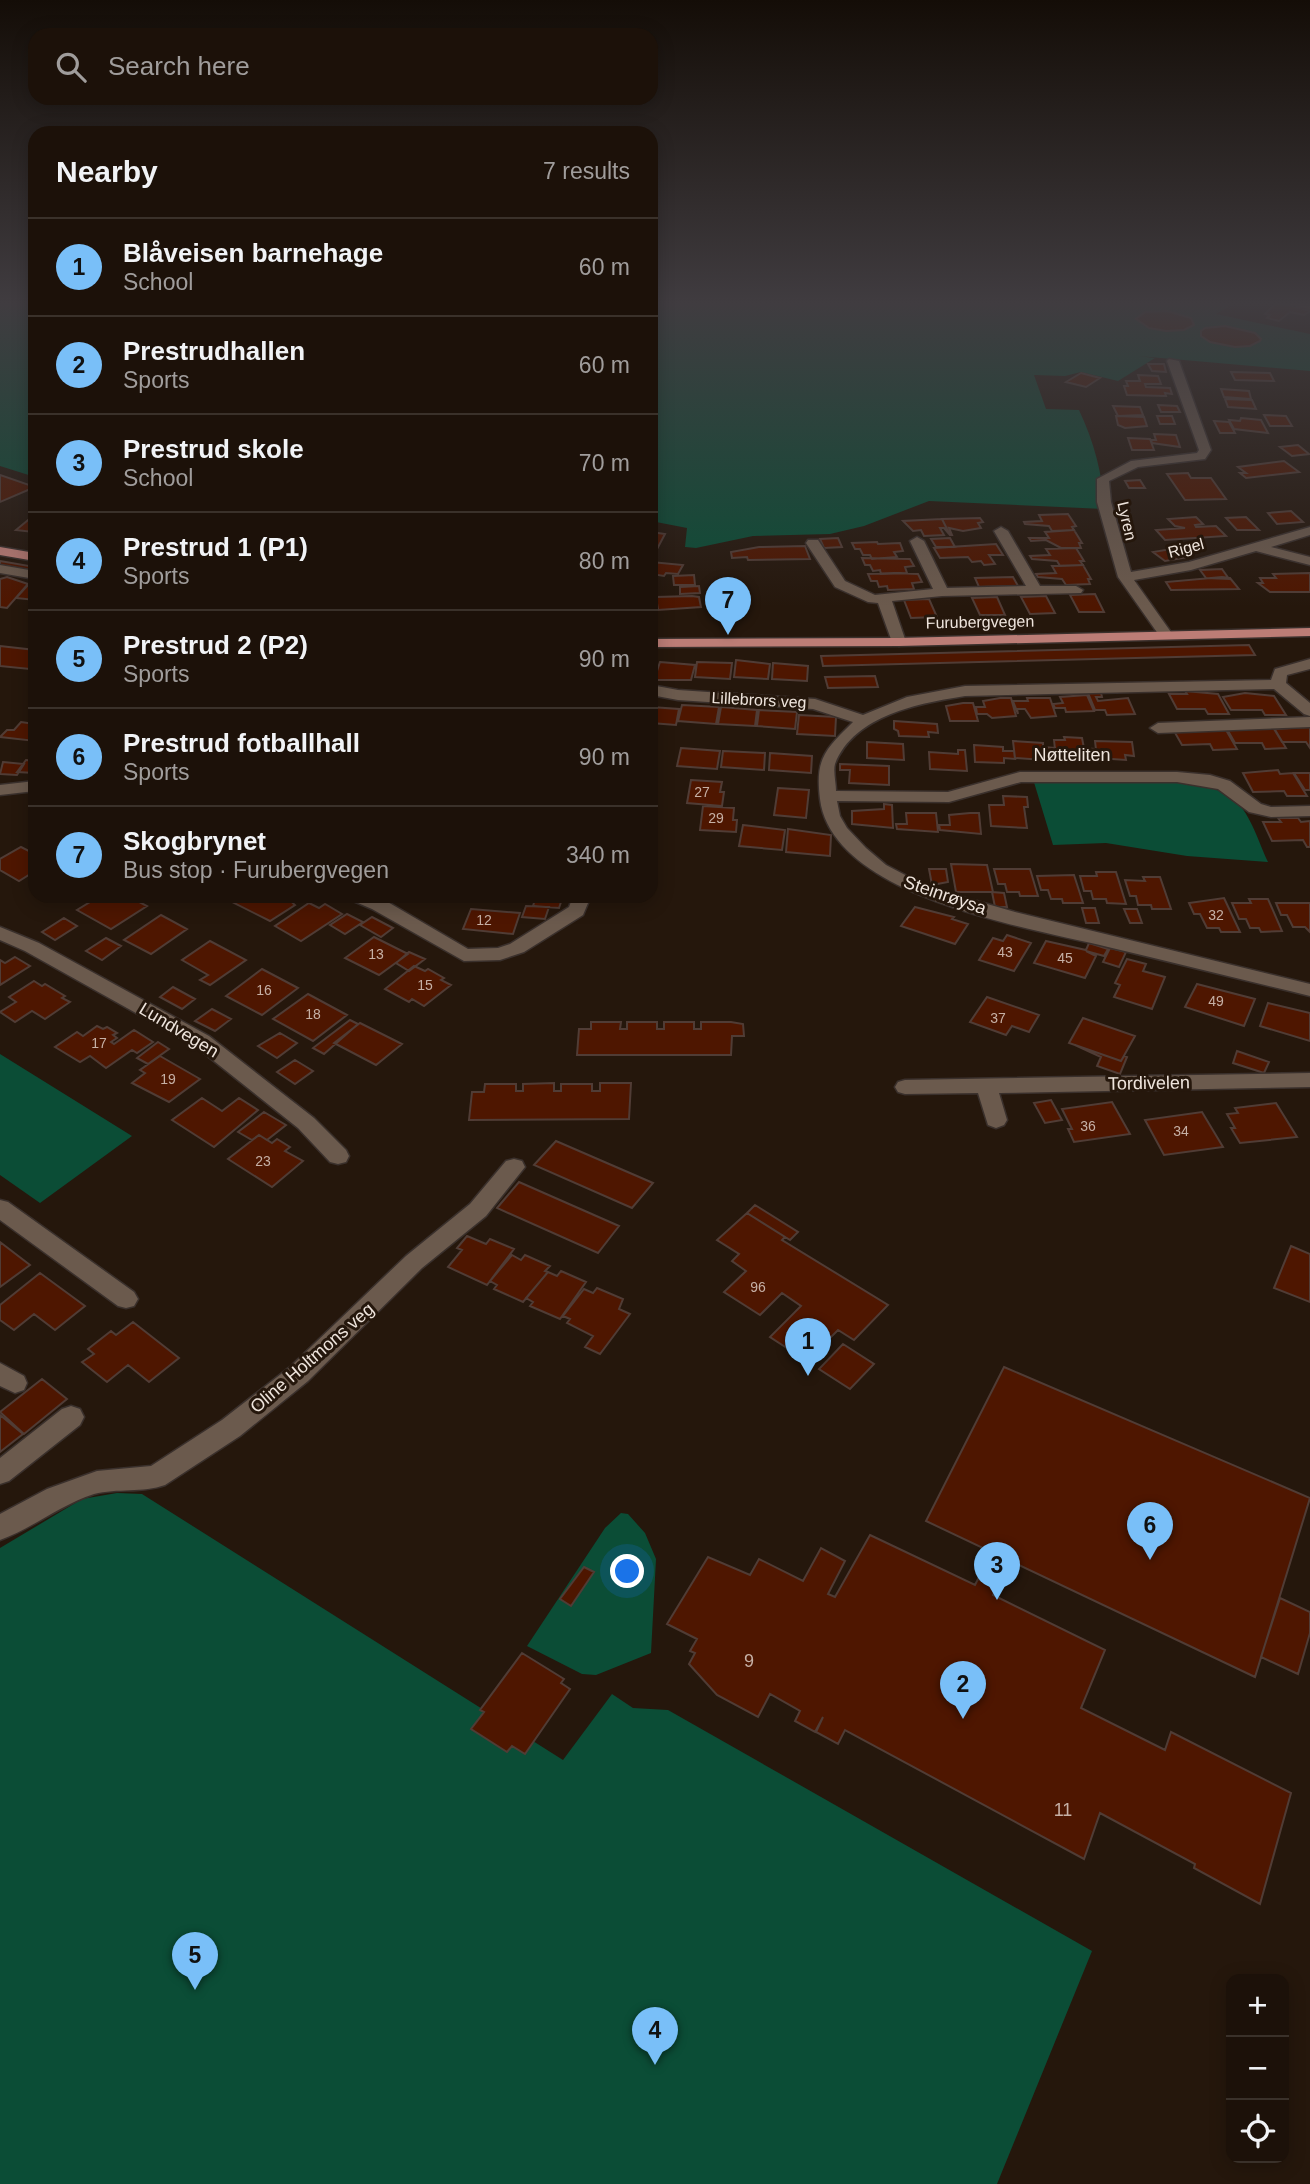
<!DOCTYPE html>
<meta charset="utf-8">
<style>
body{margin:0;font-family:Arial,sans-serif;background:#251a12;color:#f1f3f6}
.controls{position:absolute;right:21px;bottom:21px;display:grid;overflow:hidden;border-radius:14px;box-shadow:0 4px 18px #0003}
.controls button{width:63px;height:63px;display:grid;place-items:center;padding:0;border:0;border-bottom:2px solid #3a312a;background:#1c1109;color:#f1f3f6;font:35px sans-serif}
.you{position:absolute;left:628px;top:1572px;width:24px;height:24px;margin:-18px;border:5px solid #fff;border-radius:50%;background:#1a73e8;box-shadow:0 0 0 10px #1a73e833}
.badge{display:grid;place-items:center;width:46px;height:46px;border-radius:50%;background:#79bff8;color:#111;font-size:23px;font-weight:700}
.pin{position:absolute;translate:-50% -58px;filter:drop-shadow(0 2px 4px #0008)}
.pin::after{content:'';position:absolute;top:37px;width:24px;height:21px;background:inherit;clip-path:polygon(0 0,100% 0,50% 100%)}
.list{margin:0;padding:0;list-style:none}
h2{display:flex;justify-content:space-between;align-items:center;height:91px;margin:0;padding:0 28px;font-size:30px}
h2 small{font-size:23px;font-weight:400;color:#a09d9c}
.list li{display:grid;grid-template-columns:46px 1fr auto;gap:21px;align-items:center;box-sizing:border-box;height:98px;padding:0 28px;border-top:2px solid #3a312a}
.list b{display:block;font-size:26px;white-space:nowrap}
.list p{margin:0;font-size:23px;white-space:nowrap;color:#a09d9c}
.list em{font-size:23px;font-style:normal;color:#a09d9c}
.icon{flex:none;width:38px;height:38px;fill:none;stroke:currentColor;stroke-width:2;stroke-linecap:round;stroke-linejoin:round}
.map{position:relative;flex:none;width:1310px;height:2184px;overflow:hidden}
.search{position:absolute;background:#1c1109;box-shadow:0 4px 18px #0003;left:28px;top:28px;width:630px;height:77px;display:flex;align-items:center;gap:18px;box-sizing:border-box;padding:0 24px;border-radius:21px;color:#a09d9c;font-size:26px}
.panel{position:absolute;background:#1c1109;box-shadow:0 4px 18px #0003;left:28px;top:126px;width:630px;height:777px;border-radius:21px}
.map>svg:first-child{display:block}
</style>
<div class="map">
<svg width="1310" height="2184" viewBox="0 0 1310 2184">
<rect width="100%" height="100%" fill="#25170c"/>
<!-- green -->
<path fill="#0b4d36" d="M0,301H35V477L0,466Z
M651,301H1238L1216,314L1310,334V371L1138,356L1155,358L1118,381L1081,372L1065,376L1034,375L1046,409L1079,410C1094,442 1103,474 1104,509L929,501L864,526L830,534L753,536L696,548L685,547L687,528L651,521Z
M1033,779C1078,780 1204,770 1235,800C1251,815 1259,843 1268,862L1187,856L1106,843L1053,845Z
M0,1054L132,1136L40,1203L0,1175Z
M117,1493L142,1494L563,1760L612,1694L633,1708L668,1710L1092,1951L997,2184H0V1548L82,1499Z
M621,1513L628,1514L645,1533L656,1559L651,1653L596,1675L582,1674L527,1646L605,1528Z"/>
<!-- building -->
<path fill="#4e1600" stroke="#503c35" stroke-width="2" d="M1276,303L1297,307L1310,311L1304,315L1290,312L1279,321L1267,318L1270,315L1265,314Z
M1167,311L1191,318L1194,325L1184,330L1166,331L1149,328L1136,319L1145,312Z
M1225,326L1255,333L1261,339L1260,341L1250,346L1235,347L1210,342L1201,336V331L1205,328Z
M1148,364H1164L1166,372L1152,371Z
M1231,372L1270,373L1274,381L1235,380Z
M1081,373L1100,378L1086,387L1066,382Z
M1138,375L1158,376L1161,384H1145L1146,387L1170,388L1172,394L1165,393L1166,396L1127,395L1124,386H1128L1126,381H1140Z
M1221,389L1249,391L1251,399L1224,397Z
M1225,399L1252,400L1256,409L1228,407Z
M1158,405L1177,406L1180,412H1161Z
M1113,406L1140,407L1143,415L1118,416Z
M1264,415L1286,416L1292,426H1270Z
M1116,416L1144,417L1147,426L1125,428L1118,425Z
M1157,416H1172L1175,424H1160Z
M1241,418L1261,420L1268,433L1234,429L1229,420L1240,421Z
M1214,421L1229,422L1235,433H1220Z
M1154,434L1176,435L1180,447L1152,443L1151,440H1156Z
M1128,438L1150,439L1154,450H1132Z
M1298,445L1309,454L1292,456L1280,447Z
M1284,461L1299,472L1246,478L1240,473H1246L1238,467Z
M1188,473L1191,478H1211L1226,499L1185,500L1167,474Z
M0,475L35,487L0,502Z
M1140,480L1145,488H1129L1125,481Z
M1291,511L1303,522L1277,524L1268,513Z
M1068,514L1076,526L1072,527L1074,530L1052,531L1049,526L1025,524L1024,522L1042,521L1039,515Z
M33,516L35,517L33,532L16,530Z
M1196,517L1203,524L1195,525L1196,527L1216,526L1226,536L1165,540L1156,530L1185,528L1175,526L1168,519Z
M1246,517L1259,530H1237L1226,518Z
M980,518L983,522L978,523L981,528L963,531L949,528L952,535H950L942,519Z
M942,519L950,535L944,528H940L944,535L924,536L921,530L913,531L903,521Z
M1074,530L1082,543H1079L1081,548H1061L1046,540L1031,541L1029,538H1049L1045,532Z
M651,532L665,534L656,551H651Z
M838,538L842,547L824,548L820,539Z
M950,538L955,547H936L931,539Z
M877,542L878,544L900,543L903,551L894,552L897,557L872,559L870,555H863L860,549H855L852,543Z
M996,544L1003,555H989L995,564L984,565L981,561L972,562L968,557L940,558L934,548Z
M805,546L810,559L748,560L747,557L732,558L731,552L759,547Z
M1076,548L1084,561H1080L1083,565L1060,566L1057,561L1032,559L1030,556L1050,555L1046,549Z
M1177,548L1189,557L1165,561L1153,552Z
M862,558L910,559L914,566L905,567L907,573L881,574L880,570L873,571L870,565H865Z
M0,561L35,567V572L0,567Z
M651,562L683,565L678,574L666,573L664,576L651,574Z
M1083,565L1091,579H1088L1090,584L1066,585L1062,579L1038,577L1036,574L1056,573L1052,566Z
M1222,569L1229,579L1206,578L1200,570Z
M894,573L918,574L922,582L912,583L914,589L888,590L887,586L879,587L877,581H871L868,574Z
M1310,573V592H1270L1258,583H1263L1260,578H1276L1273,574Z
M694,575L695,585H674L673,576Z
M7,577L28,584L7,608L0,607V579Z
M1013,577L1018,586L979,587L975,578Z
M1222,577L1230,578L1239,589L1171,590L1166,582Z
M28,585L35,586V600L16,598Z
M699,586L700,593L680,594V587Z
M1095,594L1104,612H1079L1070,595Z
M692,596L699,597L701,607L658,610L656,597Z
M1046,596L1055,613L1030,614L1021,597Z
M997,597L1005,615H980L972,598Z
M929,599L937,617L911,618L904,600Z
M1249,645L1255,655L823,666L821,656Z
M0,646L35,650V663L30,669L0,666Z
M736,660L770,664L768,679L734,677Z
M660,662L695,665L691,680H654Z
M697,662L732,663L730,679L695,677Z
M773,663L808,666L807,681L772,679Z
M875,676L878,687L828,688L825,677Z
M1185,691L1218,694L1229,714H1208L1205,709H1177L1169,694H1187Z
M1088,693H1101L1102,697H1096L1098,701L1128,698L1135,714L1107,715L1105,710H1095Z
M1245,693L1274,696L1286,715H1265L1262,710H1231L1223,697Z
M1087,695L1094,711L1066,712L1065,708H1055L1053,704L1063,703L1060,697Z
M1000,698H1011L1016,716L992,718L987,714H977L976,707H985L983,701Z
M1027,698H1050L1056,716L1031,718L1025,709H1017L1018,714L1013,701H1028Z
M963,703H973L978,721H950L946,706Z
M682,705L719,707L716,724L678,721Z
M651,707L679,709L676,725L651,723Z
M721,707L757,710L755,726L718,724Z
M759,710L797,712L795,729L757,726Z
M799,715L836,717L835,736L797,734Z
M894,721L937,724L938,733L928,732L929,737L899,736L898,731L894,729Z
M21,722L35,724V741L0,737L7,730H14Z
M1310,727V748L1306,742H1282L1274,729Z
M1274,728L1286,748L1265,749L1262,743H1235L1227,729Z
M1226,730L1237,749L1213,750L1210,744L1182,745L1174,731Z
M1064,737L1082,738L1084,748L1094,749L1095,755H1085L1086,760L1056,758L1054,740H1065Z
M1013,741L1043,743V747L1055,748V755L1044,754V760L1015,758Z
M1095,741L1132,742L1134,756L1125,755L1126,760L1097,758Z
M867,742L903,744L904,760L867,758Z
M974,745L1003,747V751H1014L1015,759L1004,758V763L975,762Z
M681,748L720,751L717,769L677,766Z
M958,750H965L967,771L930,769L929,752L958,754Z
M723,751L765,753L764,770L721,767Z
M770,753L812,756L811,773L769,770Z
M26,760L35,761V773L17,772Z
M3,762L24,764L17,775L0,774Z
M840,764L889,766V785L849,783L850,770H840Z
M1278,770L1280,774L1293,773L1307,796H1287L1284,791L1253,792L1243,773Z
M1294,773H1310V790H1305Z
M691,780L722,782L720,792H724L722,806L687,803Z
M778,788L809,790L806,818L774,815Z
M1003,796L1027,797L1028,807H1024L1027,828L991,826L989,805H1004Z
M884,804L892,805L893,828L852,824V811L884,809Z
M703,806L734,808L733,820H737L736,832L700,830Z
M906,813H936L938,832L897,829L896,824H907Z
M970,813H979L981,834L940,830L939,825H950L949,815Z
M1278,818H1298L1301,822L1310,821V847H1307L1303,840L1272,841L1263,822H1281Z
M743,825L785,830L782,850L739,846Z
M788,829L831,835L830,856L786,852Z
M21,847L35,854V871L19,881L0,870V859Z
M951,864L987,865L993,892H956Z
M929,869H946L948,882L932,885Z
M994,869H1030L1038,896H1020L1019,892H1007L1005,884H998Z
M1096,872H1116L1126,904L1107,903L1106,899H1093L1091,891H1084L1080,876H1097Z
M1074,875L1083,903H1063L1062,899H1051L1048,890H1041L1037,876Z
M1143,877H1160L1171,909H1152L1151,905H1138L1136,896H1130L1125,880L1145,881Z
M992,892L1004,893L1007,907H995Z
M100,896H128L147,906L111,929L77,910Z
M231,896H285L295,905L270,921L226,899Z
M536,896H563L559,908L533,906Z
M1224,898L1240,932H1221L1219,928H1207L1200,914H1194L1189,903Z
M1249,899H1268L1282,931L1261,932L1259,928H1250L1246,919H1239L1232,903H1251Z
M309,903L319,908L325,904L342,914L301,941L275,926Z
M1276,903H1310V932L1305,927H1293L1287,915H1281Z
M526,906L549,907L545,919L522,917Z
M915,907L954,917L952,919L968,924L955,944L901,926Z
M1082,908H1095L1099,923H1086Z
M471,909L520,913L513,934L463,929Z
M1124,909H1137L1142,923H1130Z
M347,914L363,922L345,934L330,925Z
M161,915L187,929L151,954L124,940Z
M372,917L393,928L381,937L360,925Z
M64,918L77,926L55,940L42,932Z
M1007,935L1031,943L1014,971L979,960L993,938L1003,941Z
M374,937L408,954L379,975L345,958Z
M106,938L121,946L102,960L86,951Z
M210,941L246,960L210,985L200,980L208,975L182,960Z
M1046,941L1086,950L1089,943L1108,949L1104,956L1086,951L1096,956L1085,978L1034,963Z
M1110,948L1126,952L1119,967L1103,962Z
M409,952L425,959L409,971L396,963Z
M15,957L30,966L0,985V960L5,963Z
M1127,959L1146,964L1143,971L1165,977L1152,1009L1114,997L1120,985L1115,983Z
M414,966L425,971L428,969L444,978L441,980L451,985L424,1006L412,999L409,1002L385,989Z
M262,969L298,988L262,1015L226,996Z
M34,981L42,986L45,984L65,996L62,998L70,1002L45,1019L32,1011L15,1022L0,1012L16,1002L9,997Z
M1197,984L1255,999L1244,1026L1185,1007Z
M173,987L195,999L182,1009L160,997Z
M308,994L347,1015L313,1041L273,1019Z
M987,997L1039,1015L1029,1032L1012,1026L1006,1035L970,1022Z
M1268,1003L1310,1013V1041L1260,1026Z
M212,1009L231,1019L215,1031L195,1021Z
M1083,1018L1135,1036L1121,1061L1069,1043Z
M350,1020L358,1024L324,1054L313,1048Z
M591,1022H621L620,1029H627V1022H657V1029H664V1022H694V1029H701V1022H731L743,1024L744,1036H732L731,1055H577L579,1029H591Z
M360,1023L402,1044L376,1065L334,1043Z
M97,1026L103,1029L107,1027L117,1033L113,1035L117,1038L111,1042L114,1044L134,1030L153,1042L137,1053L132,1050L106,1068L90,1056L80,1062L55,1047L77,1032L83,1036Z
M280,1033L297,1043L277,1058L258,1046Z
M158,1042L169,1049L148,1064L137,1058Z
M1075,1045L1121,1061L1124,1056L1127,1057L1120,1074L1097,1066L1101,1057Z
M1237,1051L1269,1062L1264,1073L1233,1063Z
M160,1056L200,1079L169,1102L132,1083L145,1073L140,1070Z
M295,1060L313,1071L295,1084L277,1072Z
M554,1083V1091H561V1084H592V1091H600V1083H631L629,1119L469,1120L472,1092H484L485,1084H516V1091H523V1084Z
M202,1098L222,1111L239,1098L258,1110L214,1147L172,1120Z
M1051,1100L1062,1120L1045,1123L1034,1103Z
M1112,1102L1130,1134L1074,1142L1068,1129H1072L1062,1109Z
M1276,1103L1297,1137L1240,1143L1231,1128H1235L1227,1114L1238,1113L1235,1108Z
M264,1112L286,1125L267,1140L259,1135L252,1140L238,1132Z
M1202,1112L1223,1147L1164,1155L1145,1120Z
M259,1135L272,1143L277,1139L290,1147L285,1151L303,1161L272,1187L228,1159Z
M556,1141L653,1183L632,1208L534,1165Z
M519,1182L619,1226L598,1253L497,1208Z
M755,1205L798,1232L790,1240L747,1213Z
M747,1213L785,1237L782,1240L888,1305L854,1340L838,1330L807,1361L770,1337L801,1306L782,1293L760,1315L724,1292L746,1271L732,1261L739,1254L717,1240Z
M467,1236L486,1244L490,1239L514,1249L487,1285L448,1267L462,1250L457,1248Z
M0,1242L30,1265L0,1287Z
M1291,1246L1310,1254V1302L1274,1288Z
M512,1255L521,1260L525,1255L550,1266L545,1271L548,1272L523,1302L494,1289L497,1285L490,1281Z
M561,1271L586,1282L560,1319L530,1306L533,1302L526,1298L548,1272L557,1276Z
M40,1273L85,1306L55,1330L34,1314L14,1330L0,1320V1305Z
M597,1288L623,1299L619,1309L630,1314L600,1354L585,1347L593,1336L567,1323L570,1319L563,1316L584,1289L593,1293Z
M133,1322L179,1358L149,1382L128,1365L107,1382L82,1362L94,1354L88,1349L111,1331L116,1335Z
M843,1344L874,1364L850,1389L819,1369Z
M1004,1367L1310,1498L1255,1677L926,1521Z
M42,1379L67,1399L24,1434L0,1412Z
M0,1415L23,1434L0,1452Z
M870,1535L975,1585L978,1579L996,1588L993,1595L1105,1650L1081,1708L1165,1750L1171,1732L1291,1793L1260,1904L1194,1868L1195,1864L1100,1813L1084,1859L845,1730L838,1744L816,1732L823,1717L815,1732L795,1721L800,1711L770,1694L758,1717L717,1695L689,1664L695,1653L690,1651L697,1639L667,1624L708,1557L750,1575L759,1559L803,1581L821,1548L845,1561L828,1594L835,1597Z
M584,1567L594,1572L571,1606L560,1599Z
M1280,1598L1310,1612V1633L1298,1674L1261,1657Z
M522,1653L564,1679L561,1683L570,1689L525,1754L512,1746L507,1752L471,1729L484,1712L480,1710Z"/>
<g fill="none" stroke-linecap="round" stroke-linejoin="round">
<defs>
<path id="minor" d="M1282,301L1310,303V309L1283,303Z
M1169,359L1179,361L1211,450L1205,459L1138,467L1109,481L1111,502L1131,572L1189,562L1310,527V535L1271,547L1310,557V565L1256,551L1191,570L1134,580L1173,635L1166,639L1161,638L1118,577L1097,502V479L1131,461L1197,453L1199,450L1167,361Z
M1001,527L1008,531L1040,586H1076L1083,590L1081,593L942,596L892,601L906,642L899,646L892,642L878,603L868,602L835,587L806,543L808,540H818L845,581L875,595L933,589L910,541L917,537L924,541L947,588L1026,586L994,531Z
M0,565L35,571V579L0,573Z
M1310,659V669L1287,675L1286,683L1310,703V716L1304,714L1274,689L965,696C920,703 854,715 835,764C833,771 836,783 836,791L948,792L1020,772H1177L1210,775L1230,781L1261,804L1271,807L1310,806V816L1271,817L1249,812L1218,789L1177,782H1021L949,802L837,801L840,816L847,828L866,848L886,865L928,887L1015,912L1310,984V996C1243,980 1175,963 1108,947C1030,928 832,897 820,799C815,758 825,750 853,722L813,709L678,700L651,695V685L678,690L815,699L863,715L907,697L965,686L1271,680L1275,669Z
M1310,717V727L1158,733L1150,728L1158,723Z
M35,781V791L0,795V785Z
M348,896H373L386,901L468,949L498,948L510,944L569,907L573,896H591L583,915L524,952L500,960L464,961L372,909L351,900Z
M0,927L39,943L209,1036L314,1118L346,1150L349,1156L346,1162L338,1164L330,1162L298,1128L195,1046L25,951L0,940Z
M1310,1073V1087L999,1093L1007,1120L1004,1125L996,1128L988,1125L978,1093L905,1094L898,1092L895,1087L898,1082L905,1080Z
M514,1159L522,1161L525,1167L486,1216L422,1268L308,1381L240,1436L165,1485C143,1493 117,1488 94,1494C60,1505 33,1528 0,1540V1514L47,1489L97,1471L151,1466L222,1420L290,1367L406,1256L470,1204L506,1161Z
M0,1200L8,1202L134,1292L138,1299L134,1306L126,1308L118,1306L0,1220Z
M0,1363L24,1376L27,1383L24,1390L15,1393L0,1386Z
M71,1406L80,1409L84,1417L80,1425L9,1481L0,1484V1458L62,1409Z"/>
<path id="major" d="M0,547L35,553V561L0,555Z
M1310,628V636L899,646L651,647V639L899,638Z"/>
</defs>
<!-- minor casing -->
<use href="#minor" stroke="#3a302c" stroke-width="3"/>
<!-- major casing -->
<use href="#major" stroke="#3a302c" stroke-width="3"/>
<!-- minor -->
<use href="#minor" fill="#6b5a4d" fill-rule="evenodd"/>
<!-- major -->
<use href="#major" fill="#bc7d76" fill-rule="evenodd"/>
</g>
<!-- sky -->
<linearGradient id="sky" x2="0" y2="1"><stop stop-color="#140d07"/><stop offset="0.5" stop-color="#403c40"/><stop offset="1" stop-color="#403c40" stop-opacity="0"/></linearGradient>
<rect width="1310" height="607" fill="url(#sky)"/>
<g text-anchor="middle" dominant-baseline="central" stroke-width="6" stroke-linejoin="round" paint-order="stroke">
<!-- number labels -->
<g font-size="14" fill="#c6b0a5">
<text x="702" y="792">27</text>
<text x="716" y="818">29</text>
<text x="1216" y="915">32</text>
<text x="484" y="920">12</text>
<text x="1005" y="952">43</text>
<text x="376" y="954">13</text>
<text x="1065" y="958">45</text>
<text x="425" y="985">15</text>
<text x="264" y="990">16</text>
<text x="1216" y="1001">49</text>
<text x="313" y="1014">18</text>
<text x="998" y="1018">37</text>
<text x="99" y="1043">17</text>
<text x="168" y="1079">19</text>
<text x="1088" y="1126">36</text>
<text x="1181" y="1131">34</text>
<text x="263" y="1161">23</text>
<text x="758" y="1287">96</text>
</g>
<!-- far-street labels -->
<g font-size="16" fill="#eee4dc" stroke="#25170c">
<text transform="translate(1127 521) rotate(77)">Lyren</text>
<text transform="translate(1186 548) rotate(-15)">Rigel</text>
<text transform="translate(980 622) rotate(-1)">Furubergvegen</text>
<text transform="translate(759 700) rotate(3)">Lillebrors veg</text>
</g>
<!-- street labels -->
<g font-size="18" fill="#eee4dc" stroke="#25170c">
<text x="1072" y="755">Nøtteliten</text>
<text transform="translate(945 895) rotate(19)">Steinrøysa</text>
<text transform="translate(179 1030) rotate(31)">Lundvegen</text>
<text transform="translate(1149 1083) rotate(-1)">Tordivelen</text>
<text transform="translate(312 1358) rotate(-41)">Oline Holtmons veg</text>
</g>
<!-- near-number labels -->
<g font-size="18" fill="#c6b0a5">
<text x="749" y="1661">9</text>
<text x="1063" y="1810">11</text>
</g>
</g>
</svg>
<div class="controls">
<button>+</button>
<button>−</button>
<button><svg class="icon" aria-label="locate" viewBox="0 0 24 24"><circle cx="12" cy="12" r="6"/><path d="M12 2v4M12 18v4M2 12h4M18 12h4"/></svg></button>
</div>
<div class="you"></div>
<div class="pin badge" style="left:808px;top:1376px">1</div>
<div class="pin badge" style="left:963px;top:1719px">2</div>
<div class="pin badge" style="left:997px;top:1600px">3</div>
<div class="pin badge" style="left:655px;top:2065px">4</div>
<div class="pin badge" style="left:195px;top:1990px">5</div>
<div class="pin badge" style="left:1150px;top:1560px">6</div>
<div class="pin badge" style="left:728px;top:635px">7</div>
<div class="search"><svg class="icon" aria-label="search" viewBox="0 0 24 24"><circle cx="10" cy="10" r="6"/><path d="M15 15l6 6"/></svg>Search here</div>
<section class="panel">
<h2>Nearby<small>7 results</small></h2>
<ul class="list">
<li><span class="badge">1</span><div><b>Blåveisen barnehage</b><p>School</p></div><em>60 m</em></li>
<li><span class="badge">2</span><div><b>Prestrudhallen</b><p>Sports</p></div><em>60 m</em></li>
<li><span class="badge">3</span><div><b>Prestrud skole</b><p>School</p></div><em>70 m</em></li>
<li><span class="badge">4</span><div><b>Prestrud 1 (P1)</b><p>Sports</p></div><em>80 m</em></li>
<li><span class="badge">5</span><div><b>Prestrud 2 (P2)</b><p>Sports</p></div><em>90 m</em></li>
<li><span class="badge">6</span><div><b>Prestrud fotballhall</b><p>Sports</p></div><em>90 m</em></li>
<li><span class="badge">7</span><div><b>Skogbrynet</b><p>Bus stop · Furubergvegen</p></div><em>340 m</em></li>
</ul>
</section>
</div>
